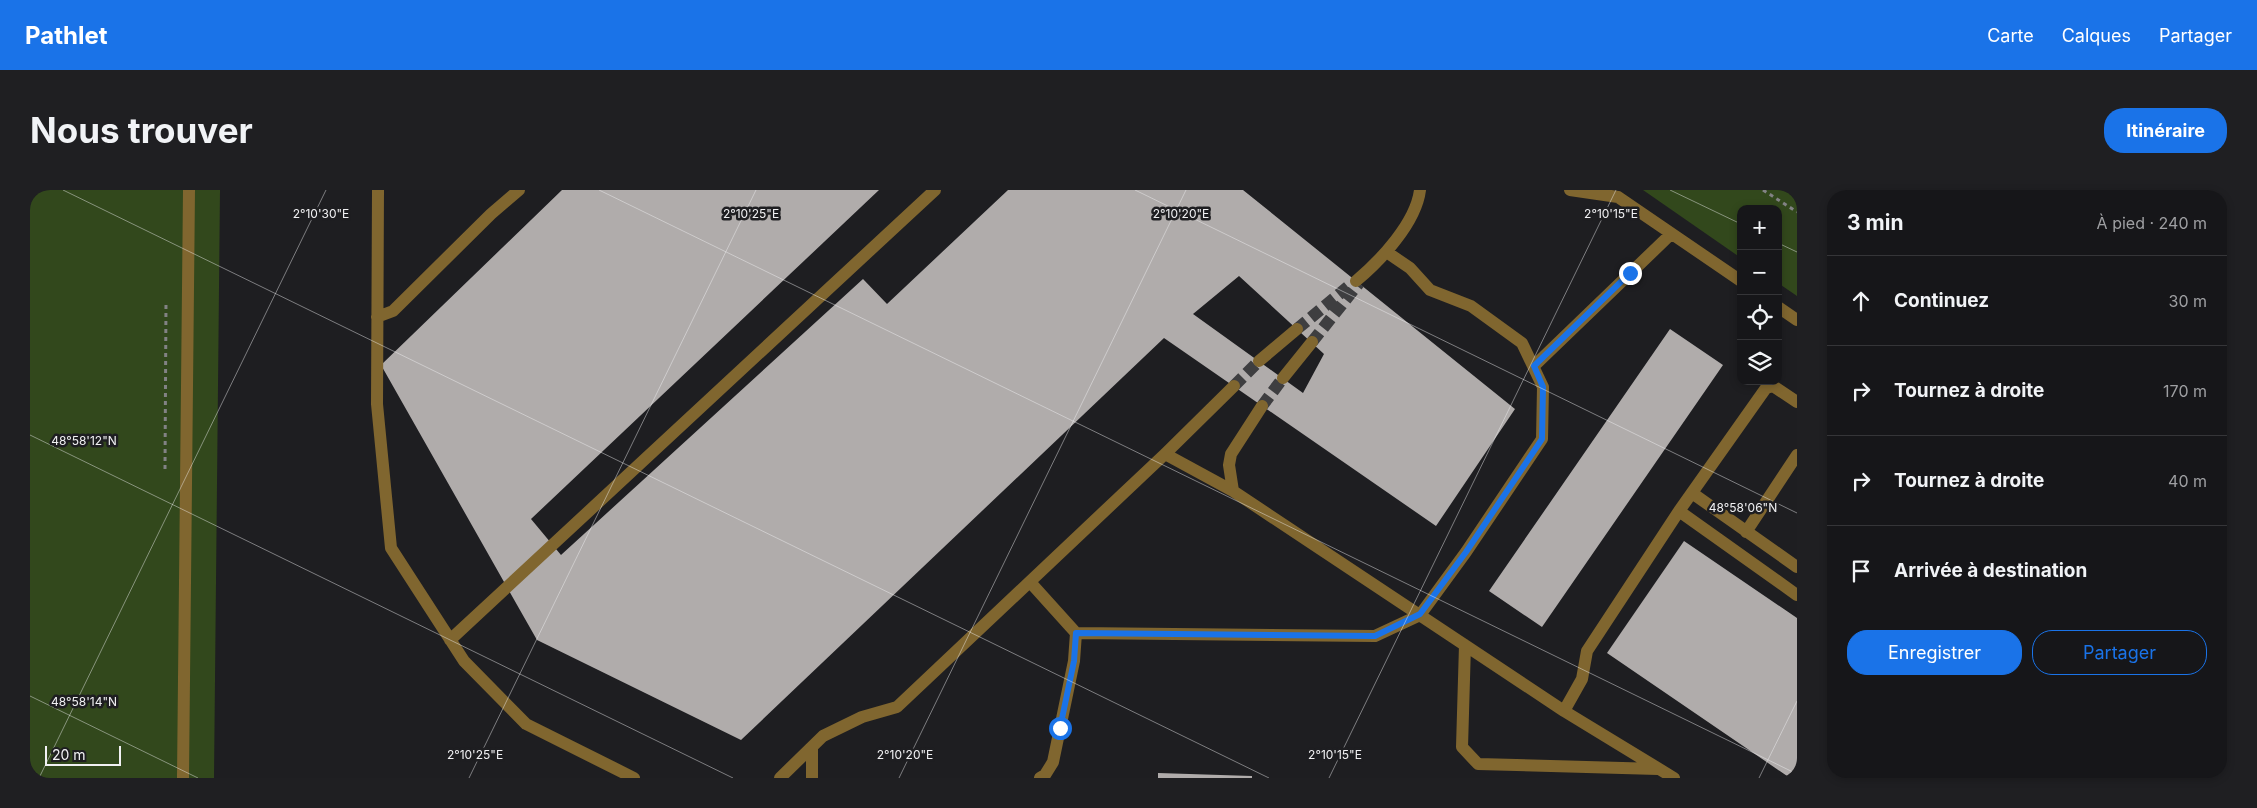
<!DOCTYPE html>
<html lang="fr">
<meta charset="utf-8">
<style>
body{margin:0;font-family:Inter,sans-serif;background:#1f1f22;color:#f1f3f6}
.controls{position:absolute;right:15px;top:15px;display:grid;overflow:hidden;border-radius:10px;box-shadow:0 2px 8px #0003}
.controls button{width:45px;height:45px;display:grid;place-items:center;padding:0;border:0;border-bottom:1px solid #353538;background:#161619;color:#f1f3f6;font:25px sans-serif}
.scale{position:absolute;left:15px;bottom:12px;width:76px;box-sizing:border-box;padding-left:5px;border:2px solid #f1f1f3;border-top:0;font-size:14px;line-height:18px;white-space:nowrap;color:#f1f1f3;-webkit-text-stroke:4px #1e1e21;paint-order:stroke}
.stop{position:absolute;width:15px;height:15px;margin:-11px;border:4px solid #1a73e8;border-radius:50%;background:#fff}
.stop.end{background:#1a73e8;border-color:#fff;box-shadow:0 1px 5px #0008}
.list{margin:0;padding:0;list-style:none}
h2{display:flex;justify-content:space-between;align-items:center;height:65px;margin:0;padding:0 20px;font-size:21px}
h2 small{font-size:16px;font-weight:400;color:#9e9fa2}
.list li{display:grid;grid-template-columns:32px 1fr auto;gap:15px;align-items:center;box-sizing:border-box;height:90px;padding:0 20px;border-top:1px solid #353538}
.list b{display:block;font-size:19px;white-space:nowrap}
.list em{font-size:16px;font-style:normal;color:#9e9fa2}
.actions{display:flex;gap:10px;padding:15px 20px}
.actions a{flex:1;padding:11px 0;border:1px solid #1a73e8;border-radius:20px;text-align:center;font-size:18px;color:#1a73e8}
.actions .main{background:#1a73e8;color:#fff}
.icon{flex:none;width:28px;height:28px;fill:none;stroke:currentColor;stroke-width:2;stroke-linecap:round;stroke-linejoin:round}
.map{position:relative;flex:none;width:1767px;height:588px;overflow:hidden;border-radius:20px}
header{display:flex;align-items:center;gap:30px;box-sizing:border-box;height:70px;padding:0 25px;background:#1a73e8;color:#fff}
header strong{font-size:24px}
nav{display:flex;gap:28px;margin-inline-start:auto;font-size:18px}
.intro{display:flex;align-items:center;justify-content:space-between;box-sizing:border-box;height:120px;padding:0 30px}
h1{margin:0;font-size:35px}
.button{padding:12px 22px;border-radius:20px;background:#1a73e8;color:#fff;font-size:18px;font-weight:700}
main{display:flex;gap:30px;padding:0 30px}
aside{flex:1;background:#161619;border-radius:20px;box-shadow:0 2px 8px #0003}
.map>svg:first-child{display:block}
</style>
<header>
<strong>Pathlet</strong>
<nav><a>Carte</a><a>Calques</a><a>Partager</a></nav>
</header>
<div class="intro"><h1>Nous trouver</h1><a class="button">Itinéraire</a></div>
<main>
<div class="map">
<svg width="1767" height="588" viewBox="0 0 1767 588">
<rect width="100%" height="100%" fill="#1e1e21"/>
<!-- green -->
<path fill="#32481c" d="M0,0H190L184,588H0Z
M1613,0H1767V106L1748,93V19H1711V68Z"/>
<!-- building -->
<path fill="#b0acab" fill-rule="evenodd" d="M532,0H849L501,329L531,365L833,89L857,114L978,0H1213L1485,219L1406,336L1134,148L711,550L507,450L351,175ZM1209,86L1294,164L1273,203L1163,124Z
M1640,139L1693,175L1512,437L1459,401Z
M1654,351L1767,428V588H1760L1577,463Z
M1128,583L1222,586V588H1128Z"/>
<g fill="none" stroke-linecap="round" stroke-linejoin="round">
<!-- minor-tunnel -->
<path stroke="#3e3e40" stroke-width="12" stroke-dasharray="12 6" stroke-linecap="butt" d="M1267,139L1319,96
M1282,152L1329,93
M1204,196L1229,171
M1232,216L1253,188"/>
<!-- path -->
<path stroke="#828284" stroke-width="3" stroke-dasharray="4 4" stroke-linecap="butt" d="M1733,0L1767,22
M135,279L136,113"/>
<!-- minor -->
<path stroke="#80662f" stroke-width="12" d="M348,0L347,214L361,358L434,471L496,534L604,588
M1540,0L1588,7L1711,91
M1326,91C1350,71 1386,33 1390,0
M1748,117L1767,130
M347,127L363,121L461,24L489,0
M1229,171L1267,139
M1504,176L1641,44
M1253,188L1282,152
M1135,264L1203,301L1534,521L1644,588
M1203,301L1199,275L1201,264L1232,216
M1662,303L1767,377
M1649,321L1767,405
M1716,342L1767,265
M1000,392L1046,443L1044,471L1023,572L1015,585L1010,588
M1046,443L1345,446L1390,425L1436,362L1512,249L1513,197L1492,153L1441,116L1400,100L1380,78L1358,63
M420,450L905,0
M1435,455L1432,557L1448,574L1628,579
M1534,521L1552,489L1557,461L1649,321L1736,198L1743,196L1767,212
M153,588L159,0
M750,588L793,546L832,527L867,517L1135,264L1204,196
M782,588V557"/>
</g>
<g fill="none" stroke-linecap="round" stroke-linejoin="round">
<!-- route -->
<path stroke="#1a73e8" stroke-width="6" d="M1030,538L1044,471L1046,443L1345,446L1390,424L1436,362L1512,249L1513,197L1504,176L1600,83"/>
</g>
<!-- ticks -->
<path fill="none" stroke="#f1f1f3" stroke-width="1" stroke-opacity="0.45" d="M33,0L1239,588M569,0L1767,584M1105,0L1767,323M1640,0L1711,34M1748,53L1767,62M0,245L703,588M0,506L168,588M9,588L296,0M439,588L726,0M869,588L1156,0M1299,588L1586,0M1729,588L1767,511"/>
<g font-size="12" text-anchor="middle" fill="#f1f1f3" stroke="#1e1e21" stroke-width="5" stroke-linejoin="round" paint-order="stroke">
<text x="1151" y="28">2°10'20"E</text>
<text x="1581" y="28">2°10'15"E</text>
<text x="291" y="28">2°10'30"E</text>
<text x="721" y="28">2°10'25"E</text>
<text x="54" y="255">48°58'12"N</text>
<text x="1713" y="322">48°58'06"N</text>
<text x="54" y="516">48°58'14"N</text>
<text x="445" y="569">2°10'25"E</text>
<text x="875" y="569">2°10'20"E</text>
<text x="1305" y="569">2°10'15"E</text>
</g>
</svg>
<div class="controls">
<button>+</button>
<button>−</button>
<button><svg class="icon" aria-label="locate" viewBox="0 0 24 24"><circle cx="12" cy="12" r="6"/><path d="M12 2v4M12 18v4M2 12h4M18 12h4"/></svg></button>
<button><svg class="icon" aria-label="layers" viewBox="0 0 24 24"><path d="M12 4l9 5-9 5-9-5zM3 14l9 5 9-5"/></svg></button>
</div>
<div class="scale">20 m</div>
<div class="stop" style="left:1030px;top:538px"></div>
<div class="stop end" style="left:1600px;top:83px"></div>
</div>
<aside>
<h2>3 min<small>À pied · 240 m</small></h2>
<ul class="list">
<li><svg class="icon" aria-label="ahead" viewBox="0 0 24 24"><path d="M12 20V5M6 11l6-6 6 6"/></svg><div><b>Continuez</b></div><em>30 m</em></li>
<li><svg class="icon" aria-label="right" viewBox="0 0 24 24"><path d="M7 20v-9h11M14 6l5 5-5 5"/></svg><div><b>Tournez à droite</b></div><em>170 m</em></li>
<li><svg class="icon" aria-label="right" viewBox="0 0 24 24"><path d="M7 20v-9h11M14 6l5 5-5 5"/></svg><div><b>Tournez à droite</b></div><em>40 m</em></li>
<li><svg class="icon" aria-label="arrive" viewBox="0 0 24 24"><path d="M6 21V4h12l-3 4 3 4H6"/></svg><div><b>Arrivée à destination</b></div></li>
</ul>
<div class="actions"><a class="main">Enregistrer</a><a>Partager</a></div>
</aside>
</main>
